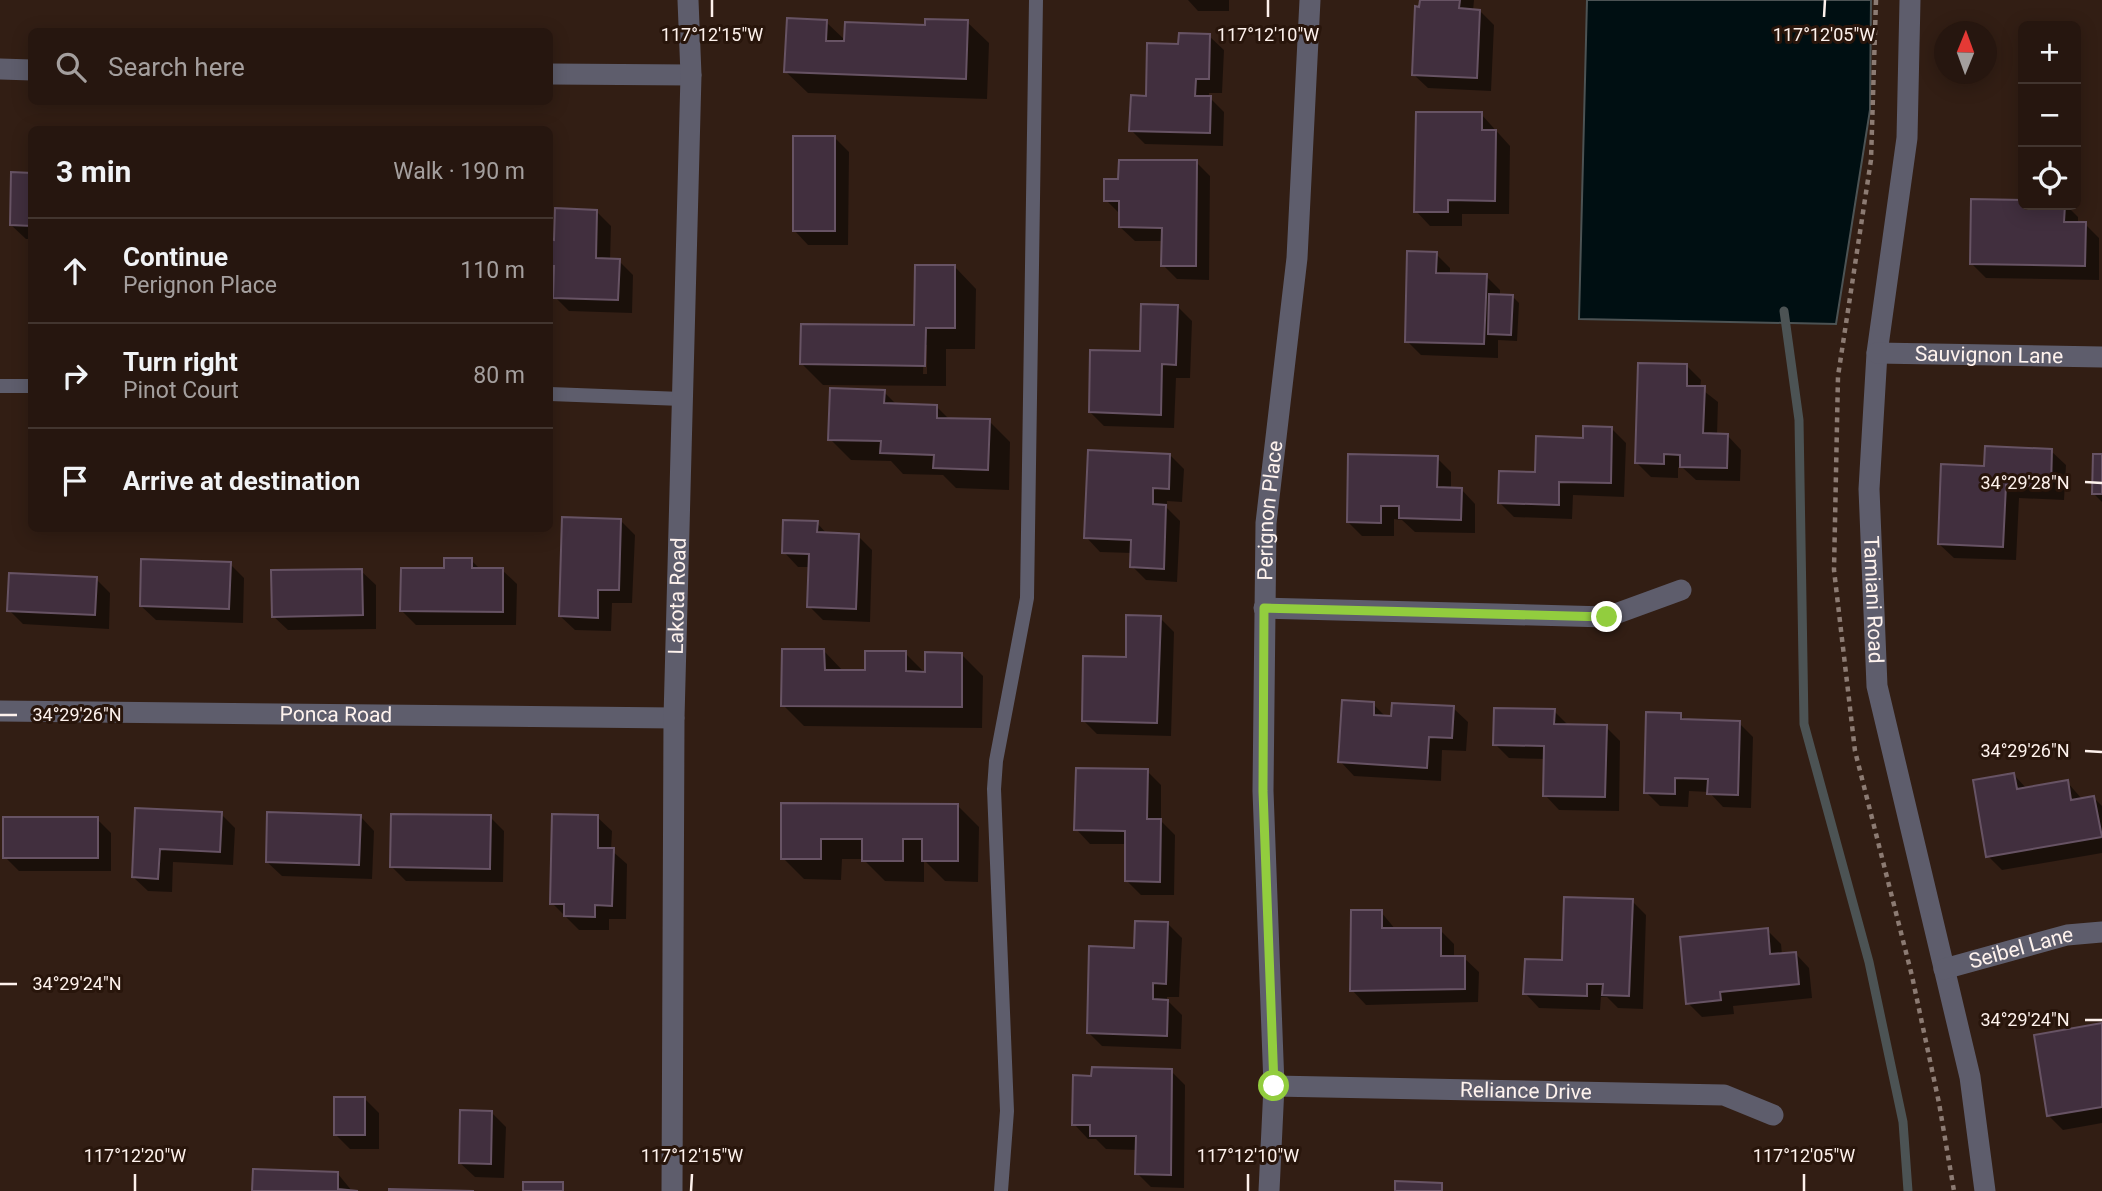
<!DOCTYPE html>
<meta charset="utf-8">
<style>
body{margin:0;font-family:Roboto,sans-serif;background:#32231d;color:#f1f3f6}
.controls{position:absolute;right:21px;top:21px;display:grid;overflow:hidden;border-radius:10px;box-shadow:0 4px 18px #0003}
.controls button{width:63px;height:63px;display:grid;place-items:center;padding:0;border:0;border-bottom:2px solid #42352f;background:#26160f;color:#f1f3f6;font:35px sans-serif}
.compass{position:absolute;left:1934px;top:21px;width:63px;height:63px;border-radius:50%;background:#26160f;box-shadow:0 4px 18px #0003;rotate:1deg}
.stop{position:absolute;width:21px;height:21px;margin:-16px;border:5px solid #92cd3e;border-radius:50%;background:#fff}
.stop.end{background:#92cd3e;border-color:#fff;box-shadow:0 2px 7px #0008}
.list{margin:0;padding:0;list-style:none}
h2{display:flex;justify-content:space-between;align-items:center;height:91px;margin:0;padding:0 28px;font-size:30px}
h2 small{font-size:23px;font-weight:400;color:#a49f9e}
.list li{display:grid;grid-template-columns:46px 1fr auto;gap:21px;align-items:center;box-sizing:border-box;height:105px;padding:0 28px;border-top:2px solid #42352f}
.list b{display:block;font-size:26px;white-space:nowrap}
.list p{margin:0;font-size:23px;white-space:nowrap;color:#a49f9e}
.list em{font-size:23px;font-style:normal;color:#a49f9e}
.icon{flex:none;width:38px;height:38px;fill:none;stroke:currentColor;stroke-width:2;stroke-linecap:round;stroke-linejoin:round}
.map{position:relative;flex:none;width:2102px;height:1191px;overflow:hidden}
.search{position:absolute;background:#26160f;box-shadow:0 4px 18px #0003;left:28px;top:28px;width:525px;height:77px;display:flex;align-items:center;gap:18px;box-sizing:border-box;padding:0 24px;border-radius:10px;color:#a49f9e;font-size:26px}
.panel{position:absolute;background:#26160f;box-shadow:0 4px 18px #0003;left:28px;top:126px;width:525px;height:406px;border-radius:10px}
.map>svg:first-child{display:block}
</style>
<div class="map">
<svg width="2102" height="1191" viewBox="0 0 2102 1191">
<rect width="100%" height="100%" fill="#321e14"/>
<!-- water -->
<path fill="#000f12" stroke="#4c5354" stroke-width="2" d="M1587,0H1871L1870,110L1836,324L1579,319Z"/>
<!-- shadow -->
<path fill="#0007" fill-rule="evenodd" d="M1188,0H1229V11H1198Z
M1421,0H1474L1473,11H1480L1494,25L1491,91L1428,88L1413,74Z
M826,22L846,41L967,22L989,43L987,99L808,93L786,72Z
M1209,36L1224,50L1222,93H1209V97L1224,112L1223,146L1145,144L1131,130L1180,45Z
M1481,114L1510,146L1509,214H1462V226H1430L1416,211Z
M835,138L849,152L848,245H808L794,230Z
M1196,162L1210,176L1209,280L1177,279L1163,265V241H1135L1120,227L1121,215L1106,200L1120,181Z
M32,174V239H26L11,225Z
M1973,201L2066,205L2078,217V224H2085L2099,238V280L1986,278L1972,264Z
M597,212L611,226L610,261H619L633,275L632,313L569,311L555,297L556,278L550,272V241H555Z
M1436,254L1450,268V275L1486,276L1500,290V296H1512L1519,303L1517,341L1498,340V358L1421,355L1407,341Z
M955,267L976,289L975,349H946V386L823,385L802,364L916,327ZM924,345H927V374H923Z
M1177,306L1192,321L1190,378H1176L1174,428L1104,426L1090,412Z
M1687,366L1701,380L1700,388L1718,402L1717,435H1727L1741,450L1740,481L1696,480L1683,468L1678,467V478L1651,477L1636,462Z
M884,392L897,405L937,407L950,420L989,421L1010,442L1009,490L956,488L943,475L903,474L891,461L851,460L830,439Z
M1612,429L1626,443L1624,497L1573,495L1572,519L1514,517L1500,503L1585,440Z
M2051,451L2066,465L2064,500L2019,498L2016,560L1954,558L1939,544L1986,468Z
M1170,455L1184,469L1182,502L1167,501V508L1180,521L1177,582L1146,580L1132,566V553L1100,552L1086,537Z
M2102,456V502L2094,494Z
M1437,458L1451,472V489H1461L1475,504V533L1415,532L1402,520L1394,519V536H1362L1348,522Z
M621,521L635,535L632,603H612L611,631L575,630L560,616Z
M817,523L828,535L858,536L872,550L870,622L823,620L809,606L810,567H798L784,552Z
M471,560L481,570H502L517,584L516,625H416L402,611Z
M230,564L244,578L243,623L156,620L141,606Z
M361,571L376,585V629L288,630L273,616Z
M96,579L110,593L109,629L23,624L9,610Z
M1160,618L1174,632L1171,736L1097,734L1083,720Z
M824,651L844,672H867L905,653L927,675L961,654L983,676L982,728L804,726L783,705Z
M1373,704L1387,718L1453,708L1468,722L1466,751L1442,750L1441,781L1354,776L1340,761Z
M1554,711L1568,725L1606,727L1620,741L1619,811L1559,810L1545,795L1546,759L1509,758L1495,744Z
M1680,715L1686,721L1739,723L1753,737L1751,808L1723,807L1709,792L1689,791L1688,807L1660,806L1646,792Z
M1147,771L1161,785V821L1175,835L1174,895H1141L1127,881V844H1090L1076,829Z
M2014,775L2027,789L2067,782L2082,799L2094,798L2102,806V853L2002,870L1988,856Z
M783,805L958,806L979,827L978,882L945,881L924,860V882L885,881L863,859H842L841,880L804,879L783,858Z
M137,810L221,814L235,828L233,865L173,862L172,892L148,891L133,877Z
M360,816L374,831L372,879L282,876L267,862Z
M490,817L504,831L503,882L406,881L392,867Z
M597,817L612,831L611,850L627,864L626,919H609V930H579L552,903Z
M97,819L111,833V871H19L5,857Z
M1632,901L1646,915L1643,1009L1618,1008L1607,997H1601L1600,1010L1539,1008L1525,993Z
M1381,912L1396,930H1440L1454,944V958H1464L1479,972L1478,1002L1366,1005L1352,990Z
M1167,923L1182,938L1179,997H1167V1000L1182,1015L1181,1049L1102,1046L1088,1032L1136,950Z
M1767,930L1781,944L1782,955L1795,953L1809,968L1812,998L1733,1006L1734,1014L1702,1017L1688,1003Z
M2102,1025V1123L2063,1130L2049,1116Z
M1171,1071L1185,1085L1184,1188L1151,1187L1137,1173L1138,1150L1106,1149L1096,1139H1088L1074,1124L1093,1077Z
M365,1099L379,1113V1149H350L336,1135Z
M492,1113L506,1127L504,1178L475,1177L460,1163Z
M338,1174L352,1191H254Z"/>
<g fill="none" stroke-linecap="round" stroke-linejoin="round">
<!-- stream -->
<path stroke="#4c5354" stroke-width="9" d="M1784,311L1799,420L1804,724L1869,962L1903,1122L1908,1191"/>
</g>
<!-- building -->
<path fill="#412f3e" stroke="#675364" stroke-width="2" d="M1420,0H1460L1459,8L1480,10L1477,78L1412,75L1415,6L1419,7Z
M787,18L827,20L826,41H844L845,22L925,25V19L968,20L966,79L784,72Z
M1179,33L1210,34L1209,79H1196L1195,96H1211L1210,133L1129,131L1131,95L1146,96L1147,43L1178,44Z
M1416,112H1482V130H1496L1495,201L1448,200V212H1414Z
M793,136H835V231H793Z
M1119,160H1197L1196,266H1161L1162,228L1119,227V201H1104V179H1118Z
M11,172L32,173V226L10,225Z
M1971,199L2023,200V205H2065L2064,222H2086L2085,266L1970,264Z
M555,208L597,210L596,258L620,259L618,300L553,298L554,266H550V239L554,240Z
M1407,251L1437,252L1436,273L1487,274L1484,344L1405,342Z
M915,265H955V328H926L925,366L800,364L801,324L914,325Z
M1489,294L1513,295L1511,335L1488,334Z
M1141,304L1178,305L1176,365L1162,364L1161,415L1089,412L1090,350L1140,351Z
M1638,363L1687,364V386H1705L1703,433L1728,434L1727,468L1680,467V455L1664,454V464L1635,463Z
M830,388L885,390L884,403L937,405V418L990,419L988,470L933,468L934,455L880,453L881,441L828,440Z
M1583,426L1612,427L1611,483L1559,482V505L1498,503L1499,471L1535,472L1536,436L1583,438Z
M1985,446L2052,449L2051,487L2006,485L2003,547L1938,544L1941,464L1984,466Z
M1088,450L1170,454L1169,489L1153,488V504L1166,505L1164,569L1130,567L1131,540L1084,538Z
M1348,454L1438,456L1437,487L1462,488L1461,520L1399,518V506H1381V523L1347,522Z
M2093,454H2102V494H2092Z
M562,517L621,519L619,590H598V618L559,616Z
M783,520L818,521L817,532L859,534L856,609L807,607L809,554L782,553Z
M444,558H472V568H503V612L400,611L401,568H444Z
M141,559L231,562L229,609L140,606Z
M362,569L363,615L272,617L271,570Z
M9,573L97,577L95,615L7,611Z
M1126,615L1161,616L1157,723L1082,721L1083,656L1126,657Z
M782,649H824L825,670H865V651H906V671L925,672V652L962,653V707L781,706Z
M1342,700L1374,702V715L1391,716L1392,703L1454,706L1452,738L1429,737L1427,768L1338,762Z
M1494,708L1555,709L1554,724L1607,725L1605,797L1543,796L1544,746L1493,745Z
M1646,712L1681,713V719L1740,721L1738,795L1707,794L1708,779L1675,778V794L1644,793Z
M1076,768L1148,769L1147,819H1161L1160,882L1125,881V831L1074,830Z
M2014,773L2017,789L2068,780L2071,800L2094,796L2102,837L1986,857L1973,780Z
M781,803L958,804V861H922V839H903V861H862V839H821V859H781Z
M135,808L222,812L220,852L160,849L158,879L132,877Z
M267,812L361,815L359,865L266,862Z
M391,814L491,815L490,869L390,867Z
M552,814L598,815V848H614L612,906L595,905V917L564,916V904H550Z
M3,817H98V858H3Z
M1564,897L1633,899L1629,996L1602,995L1603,984H1587V996L1523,994L1525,959L1562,960Z
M1351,910H1382V928H1441V956H1465V989L1350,991Z
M1135,921L1168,922L1166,984L1153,983V999L1168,1000L1167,1036L1087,1033L1089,946L1134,948Z
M1768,928L1770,954L1796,952L1799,984L1720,992L1721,1000L1686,1004L1680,937Z
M2102,1023V1107L2047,1116L2034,1035Z
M1092,1067L1172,1069L1171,1175L1135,1174L1136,1136H1090V1125H1072L1073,1075L1091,1076Z
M334,1097H365V1135H334Z
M460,1110L492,1111L491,1164L459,1163Z
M253,1169L338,1172V1189L358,1191H252Z
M1395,1181L1442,1183V1191H1395Z
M523,1182H563V1191H523Z
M389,1189L474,1191H389Z"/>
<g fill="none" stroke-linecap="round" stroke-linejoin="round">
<!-- path -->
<path stroke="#8c7b73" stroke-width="4.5" stroke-dasharray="5 5" stroke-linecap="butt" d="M1876,0L1871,160L1838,376L1834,570L1855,751L1912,976L1939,1103L1954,1191"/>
<!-- lane -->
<path stroke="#5e5d6c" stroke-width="14" d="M0,386H32
M550,394L682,399
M1001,1191L1007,1111L994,789L996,761L1027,598L1036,0"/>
<!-- street -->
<g stroke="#5e5d6c" stroke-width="21">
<path id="s1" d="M1910,0L1907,138L1877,353L1869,489L1877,686L1970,1077L1985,1191"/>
<path d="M0,69L32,70"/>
<path d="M550,74L691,75"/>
<path id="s2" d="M1877,353L2102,357"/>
<path d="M1264,608L1607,617L1681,590"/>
<path id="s3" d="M0,711L674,718"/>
<path id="s4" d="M1944,969L2067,935L2102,932"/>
<path id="s5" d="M1274,1086L1724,1095L1773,1115"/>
<path id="s6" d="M672,1191L674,718L691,75L688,0"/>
<path id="s7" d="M1269,1191L1274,1086L1263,791L1266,523L1297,258L1310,0"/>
</g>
</g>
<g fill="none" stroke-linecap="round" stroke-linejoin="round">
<!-- route -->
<path stroke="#92cd3e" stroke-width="9" d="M1274,1086L1263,791L1264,608L1607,617"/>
</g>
<!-- ticks -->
<path fill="none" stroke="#fef2ed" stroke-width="2.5" d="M712,17V0M1268,17V0M1824,17L1825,0M2085,482L2102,483M0,715H17M2085,751L2102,752M0,984H17M2085,1020H2102M135,1191V1174M691,1191L692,1174M1248,1191V1174M1804,1191V1174"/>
<g text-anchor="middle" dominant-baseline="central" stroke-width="6" stroke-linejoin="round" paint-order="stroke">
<!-- street labels -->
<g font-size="21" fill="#fef2ed" stroke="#28150b">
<text stroke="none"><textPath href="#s2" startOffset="112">Sauvignon Lane</textPath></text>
<text stroke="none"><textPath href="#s7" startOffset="681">Perignon Place</textPath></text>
<text stroke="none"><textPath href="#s6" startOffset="595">Lakota Road</textPath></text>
<text stroke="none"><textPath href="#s1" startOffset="602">Tamiani Road</textPath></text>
<text stroke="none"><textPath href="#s3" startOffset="336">Ponca Road</textPath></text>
<text stroke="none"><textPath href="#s4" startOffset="80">Seibel Lane</textPath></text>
<text stroke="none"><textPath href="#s5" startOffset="252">Reliance Drive</textPath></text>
</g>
</g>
<g font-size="18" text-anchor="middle" fill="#fef2ed" stroke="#28150b" stroke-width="6" stroke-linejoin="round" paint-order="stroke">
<text x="712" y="41">117°12'15"W</text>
<text x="1268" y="41">117°12'10"W</text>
<text x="1824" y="41">117°12'05"W</text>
<text x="2025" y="489">34°29'28"N</text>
<text x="77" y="721">34°29'26"N</text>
<text x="2025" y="757">34°29'26"N</text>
<text x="77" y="990">34°29'24"N</text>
<text x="2025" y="1026">34°29'24"N</text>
<text x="135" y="1162">117°12'20"W</text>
<text x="692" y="1162">117°12'15"W</text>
<text x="1248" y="1162">117°12'10"W</text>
<text x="1804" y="1162">117°12'05"W</text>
</g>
</svg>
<div class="controls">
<button>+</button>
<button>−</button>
<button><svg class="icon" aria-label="locate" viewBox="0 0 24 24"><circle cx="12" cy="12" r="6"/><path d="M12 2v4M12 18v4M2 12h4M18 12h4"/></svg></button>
</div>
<svg class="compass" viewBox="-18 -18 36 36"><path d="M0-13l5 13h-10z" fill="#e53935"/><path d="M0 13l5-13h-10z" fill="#a49f9e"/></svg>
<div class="stop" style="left:1274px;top:1086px"></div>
<div class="stop end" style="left:1607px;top:617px"></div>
<div class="search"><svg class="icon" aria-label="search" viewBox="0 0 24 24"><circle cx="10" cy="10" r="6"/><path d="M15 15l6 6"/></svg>Search here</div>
<section class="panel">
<h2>3 min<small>Walk · 190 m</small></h2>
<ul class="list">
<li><svg class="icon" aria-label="ahead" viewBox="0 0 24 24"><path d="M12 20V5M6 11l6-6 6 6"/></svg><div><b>Continue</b><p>Perignon Place</p></div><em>110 m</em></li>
<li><svg class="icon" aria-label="right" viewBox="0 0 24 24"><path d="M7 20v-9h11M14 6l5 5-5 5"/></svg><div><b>Turn right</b><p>Pinot Court</p></div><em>80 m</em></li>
<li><svg class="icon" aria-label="arrive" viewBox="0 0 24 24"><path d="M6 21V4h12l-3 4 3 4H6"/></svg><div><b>Arrive at destination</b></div></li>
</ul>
</section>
</div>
